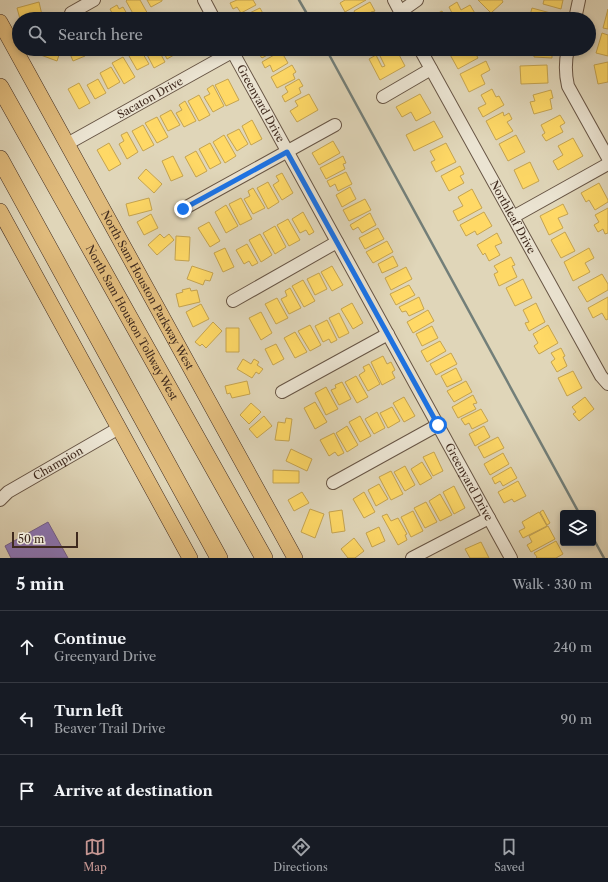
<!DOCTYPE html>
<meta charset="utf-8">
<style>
body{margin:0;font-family:"Libre Caslon Text",serif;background:#20242c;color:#f1f3f6}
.controls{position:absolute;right:12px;bottom:12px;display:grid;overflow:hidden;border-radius:4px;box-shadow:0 2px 6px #0003}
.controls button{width:36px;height:36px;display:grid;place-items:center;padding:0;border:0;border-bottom:1px solid #363941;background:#171b24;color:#f1f3f6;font:20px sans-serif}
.scale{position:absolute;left:12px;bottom:10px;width:66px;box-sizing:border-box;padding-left:4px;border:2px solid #3f2a1e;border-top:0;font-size:11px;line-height:14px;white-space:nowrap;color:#3f2a1e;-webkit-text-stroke:3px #ebe4d2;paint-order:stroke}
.stop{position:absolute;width:12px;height:12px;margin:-9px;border:3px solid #1a73e8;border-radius:50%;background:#fff}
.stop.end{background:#1a73e8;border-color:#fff;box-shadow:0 1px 4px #0008}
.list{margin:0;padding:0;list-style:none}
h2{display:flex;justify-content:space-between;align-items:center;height:52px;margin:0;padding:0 16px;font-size:17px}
h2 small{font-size:13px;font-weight:400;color:#9ea1a6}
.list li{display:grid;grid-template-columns:26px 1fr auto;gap:12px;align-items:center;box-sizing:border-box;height:72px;padding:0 16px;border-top:1px solid #363941}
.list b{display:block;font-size:15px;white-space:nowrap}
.list p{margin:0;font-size:13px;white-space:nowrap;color:#9ea1a6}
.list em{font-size:13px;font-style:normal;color:#9ea1a6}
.icon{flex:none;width:22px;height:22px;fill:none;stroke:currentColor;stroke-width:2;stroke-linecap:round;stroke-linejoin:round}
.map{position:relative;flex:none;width:608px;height:558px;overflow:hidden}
.search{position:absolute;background:#171b24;box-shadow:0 2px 6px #0003;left:12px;right:12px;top:12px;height:44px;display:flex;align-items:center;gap:10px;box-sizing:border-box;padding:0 14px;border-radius:22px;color:#9ea1a6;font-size:15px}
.sheet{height:268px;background:#171b24}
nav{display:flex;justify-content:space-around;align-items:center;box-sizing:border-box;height:56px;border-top:1px solid #363941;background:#171b24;font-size:11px;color:#9ea1a6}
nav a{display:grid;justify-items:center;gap:2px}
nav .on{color:#c59692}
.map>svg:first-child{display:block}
</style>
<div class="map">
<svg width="608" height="558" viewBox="0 0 608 558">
<rect width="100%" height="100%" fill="#e0d6b9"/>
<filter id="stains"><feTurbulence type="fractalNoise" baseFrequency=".005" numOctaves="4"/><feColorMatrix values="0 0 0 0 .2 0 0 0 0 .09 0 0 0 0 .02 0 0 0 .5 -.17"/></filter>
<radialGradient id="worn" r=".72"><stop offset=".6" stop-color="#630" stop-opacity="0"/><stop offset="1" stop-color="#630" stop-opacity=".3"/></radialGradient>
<!-- homes -->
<path fill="#ffd966" stroke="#c5a450" d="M127,0H140L149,16L143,19H136L126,1Z
M147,0H162V1L151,7Z
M237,0H253L256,5L241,13L237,7L233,9L230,3Z
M345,0H366L345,12L340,3Z
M478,0H502L503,2L491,13Z
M544,0H563L561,9L543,4Z
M39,2L42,15L27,19H20L17,8Z
M370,2L375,11L371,12L375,19H353L357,17L354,11Z
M457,2L461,10L470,5L476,15L470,19H455L449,7Z
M117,5L119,9L123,7L130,19H115L110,9Z
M260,8L266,19H240L239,18Z
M532,8L558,15L557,19H529Z
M608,9V29L603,28Z
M442,11L446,19H427Z
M602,33L608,35V56L596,53Z
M40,49H61L57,61L38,54Z
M68,49H82L85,56L73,61Z
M140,49L149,64L137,70L129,56Z
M144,49H158L165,62L154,68Z
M162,49H177L179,52L167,59Z
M264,49H278L262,58L258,53Z
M392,49H396L405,66L380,80L369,59L376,55L382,67L385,66L380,56Z
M452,49H468L469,51L473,49L478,58L458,69L448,51Z
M534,49H552V58L534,57Z
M281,51L288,63L273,72L270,65L265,68L262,62Z
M123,57L135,77L124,84L112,63Z
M486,61L490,70L481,75L485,84L469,92L460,74Z
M608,62V82L598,84L594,65Z
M292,65L296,72L293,74L295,79L277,88L271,77Z
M547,65L548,83L521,84L520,66Z
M111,67L120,82L108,89L100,73Z
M98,79L106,93L95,99L87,85Z
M228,79L239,100L226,106L215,85Z
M299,79L303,86L299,88L301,93L285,102L282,96L288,92L285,87Z
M79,83L90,103L79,109L68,89Z
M213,85L224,106L213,112L204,97L210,94L207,89Z
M492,89L496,97L499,96L504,105L483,117L478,108L486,104L481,95Z
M551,90L553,98L550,99L552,109L534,114L530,102L535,101L533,95Z
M309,94L318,110L297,122L290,111L298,106L295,101Z
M420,94L431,113L416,121L411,112L402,117L396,107Z
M199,95L210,115L199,121L188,101Z
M185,101L196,121L184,127L176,113L182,110L179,105Z
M171,110L180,125L168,131L160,116Z
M503,112L504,116L509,113L512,119L507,122L513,131L496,140L486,121Z
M560,115L565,123L560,126L563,132L546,141L542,135L545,133L541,125Z
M157,117L168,137L157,143L145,123Z
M252,120L262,139L251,145L242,126Z
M434,121L443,137L414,151L406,135Z
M143,125L154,145L143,151L132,131Z
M239,129L248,144L237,151L227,135Z
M127,132L138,152L127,159L119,144L124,141L121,135Z
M224,135L236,156L225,163L213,142Z
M516,135L525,152L508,161L499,144Z
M573,138L583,156L558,170L553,161L563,155L558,146Z
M333,141L340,153L319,165L312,153Z
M109,143L121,164L109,171L97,150Z
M210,143L221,163L210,169L199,149Z
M446,143L456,162L436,172L431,162L435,160L430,151Z
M196,151L207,171L196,177L185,157Z
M173,156L183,176L171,181L162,161Z
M343,156L346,163L343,164L345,169L326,179L320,168Z
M530,162L539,181L523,189L514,170Z
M460,166L464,174L460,176L464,183L449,191L441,176Z
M146,169L162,184L154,193L138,178Z
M346,172L352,184L338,191L335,184L330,187L327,181Z
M282,173L293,193L282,200L273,185L279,181L276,176Z
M268,182L279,202L268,209L257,188Z
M599,183L608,200V202L595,210L589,200L586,202L581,193Z
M350,187L356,199L342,207L336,195Z
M253,188L265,208L253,214L244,199L250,196L248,191Z
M472,189L482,208L458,221L453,211L463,206L458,197Z
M149,198L152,210L129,216L126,204Z
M241,198L252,219L240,225L229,204Z
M365,199L371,210L349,221L343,210Z
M563,204L568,214L558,218L563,228L549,235L540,216Z
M226,205L238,226L226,233L215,212Z
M608,208V233L605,234L603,229L598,232L594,225L599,222L595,215Z
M303,212L314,232L309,235L306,230L300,233L292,219Z
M484,212L492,226L477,235L475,231L466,236L460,225Z
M370,213L376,225L362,233L358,227L353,230L350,225Z
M151,214L158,228L144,235L137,222Z
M288,219L300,240L289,246L277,225Z
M209,222L220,241L210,247L198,228Z
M275,226L286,247L275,254L263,233Z
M378,228L384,239L365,249L359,238Z
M565,232L575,251L561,258L551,240Z
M497,233L502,243L495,246L500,255L489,261L485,253L483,255L477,245Z
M160,234L164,238L169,234L174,240L157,255L148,245Z
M260,234L272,255L261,262L249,240Z
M176,236L190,237L189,261L175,260Z
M387,241L393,252L373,263L366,252Z
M247,244L258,263L252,266L249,261L244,264L236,250Z
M225,248L234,267L223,272L214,253Z
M589,248L594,258L585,263L590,272L573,281L564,262Z
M393,256L398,266L382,273L378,264Z
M511,257L515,265L512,266L517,277L499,286L494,274L498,272L494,266Z
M192,266L213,273L210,281L205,280L203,285L187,279Z
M332,266L343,285L332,291L321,272Z
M406,267L412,279L391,290L385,278Z
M319,273L327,289L315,295L307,279Z
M602,274L608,284V290L587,302L578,287Z
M523,279L532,298L515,306L506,288Z
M303,280L315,301L304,307L292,286Z
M409,285L415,295L396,305L390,294Z
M190,288L191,291L197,290L200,302L179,307L176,294L183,292L182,290Z
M290,288L301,308L289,314L281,299L287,296L285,291Z
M419,297L424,309L409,316L406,311L402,312L399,307Z
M608,297V319L606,320L602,313L593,318L588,308Z
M277,298L288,318L276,324L265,304Z
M352,303L363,323L353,329L341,309Z
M536,303L545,322L529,331L525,323L529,322L523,310Z
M201,304L209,319L193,327L186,312Z
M428,310L434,321L413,333L407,322Z
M261,312L272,333L261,340L249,318Z
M339,313L349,333L339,338L329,318Z
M327,320L337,340L331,343L329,339L323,342L315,326Z
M213,322L222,331L206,348L202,344L200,346L195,342Z
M310,325L321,345L310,351L298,331Z
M548,325L558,343L539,354L534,346L538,343L533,334Z
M432,326L438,338L422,346L416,334Z
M226,328H239V352H226Z
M295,332L307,352L295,358L284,338Z
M440,341L446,351L427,362L421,351Z
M276,344L284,359L273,365L265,349Z
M561,348L565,356L563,357L567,366L557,372L551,362L555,359L551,353Z
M451,353L457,364L436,375L430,364Z
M383,356L387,364L391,362L395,370L392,372L395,378L382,385L371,362Z
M243,359L251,364L254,359L259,362L257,365L263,369L259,374L256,372L252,378L237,369Z
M369,364L380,384L368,391L359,375L365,371L363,367Z
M456,368L462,380L447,387L441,376Z
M573,371L582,388L567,396L558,378Z
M356,376L368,397L357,403L345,382Z
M247,381L250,394L232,398L230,393L227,394L225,386Z
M466,381L472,392L454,402L447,391Z
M342,382L351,399L339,405L331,390L336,388L335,385Z
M326,387L338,409L326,415L315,393Z
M473,395L477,403L473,404L476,409L458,418L452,407Z
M404,397L415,416L404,422L393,403Z
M585,397L594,409L579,421L573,414L576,412L572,407Z
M315,402L327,422L315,429L304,408Z
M251,403L261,412L249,424L240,415Z
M392,407L400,421L388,428L380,413Z
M481,409L488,421L472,429L469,423L465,425L461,419Z
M377,412L385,428L374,434L365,419Z
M264,416L272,426L257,438L249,429Z
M360,416L371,436L360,442L349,422Z
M286,418L292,419L289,441L275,440L278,422L285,423Z
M347,426L358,445L347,452L336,433Z
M484,426L490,437L475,446L469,434Z
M334,433L344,453L338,456L335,452L329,456L320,440Z
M498,437L504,448L484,458L478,447Z
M291,449L312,459L307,471L286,461Z
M434,452L443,471L433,476L423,457Z
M503,453L509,464L490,475L484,464Z
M422,462L432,478L420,485L411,469Z
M405,466L415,485L405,491L394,472Z
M511,467L517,478L503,486L500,481L495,484L492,478Z
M273,470L299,471V483H273Z
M391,471L403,494L391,500L379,477Z
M518,481L526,496L514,502L512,499L504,503L498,492Z
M379,484L388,499L376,506L368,490Z
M454,486L465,508L454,514L443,492Z
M302,492L309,503L294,511L288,500Z
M364,492L375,512L364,518L353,499Z
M440,494L452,515L440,521L429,501Z
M426,502L437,522L425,528L414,508Z
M310,509L324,514L315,538L301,532Z
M342,510L345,531L332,533L329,512Z
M543,510L550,523L547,525L540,512Z
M413,511L423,531L411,537L401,517Z
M539,512L547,526L523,538L519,531L525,528L522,522Z
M387,514L391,521L398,518L407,534L405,535L407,540L398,545L382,516Z
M548,526L555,539L531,552L527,545L532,542L529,536Z
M379,527L385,541L372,547L366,533Z
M354,538L364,551L355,558H348L341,549Z
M556,541L563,554L556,558H536L537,557L534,553Z
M481,542L489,558H470L465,549Z"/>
<!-- offices -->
<path fill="#8e7cc3" stroke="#766392" d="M48,522L68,558H11L5,546Z"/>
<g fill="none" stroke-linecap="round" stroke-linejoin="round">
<!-- stream -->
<path stroke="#737f79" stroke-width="2.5" d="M299,0L310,19
M326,49L579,513
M593,538L604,558"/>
<defs>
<g id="minor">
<path d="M204,0L214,19"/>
<path d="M394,0L404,19"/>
<path d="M400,12L417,0"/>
<path d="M71,13L94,0"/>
<path d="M575,19L579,0"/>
<path id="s1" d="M231,49L511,558"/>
<path id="s2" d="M420,49L601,376L608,384"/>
<path d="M568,49C565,62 565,73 568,86L608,158"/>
<path d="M383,97L431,69"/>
<path id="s3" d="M67,144L232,52"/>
<path d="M183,209L335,125"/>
<path d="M513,217L608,164"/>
<path d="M233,301L337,242"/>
<path d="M282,392L388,334"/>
<path d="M333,483L438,425"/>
<path id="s4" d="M0,500L8,492L119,428"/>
<path d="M412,558L489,518"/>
</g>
<g id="major">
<path id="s5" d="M0,22L295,558"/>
<path d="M0,211L190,558"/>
</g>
<g id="highway">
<path id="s6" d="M0,87L264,558"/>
<path d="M0,159L219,558"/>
</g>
</defs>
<!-- minor casing -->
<use href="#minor" stroke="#675545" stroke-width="14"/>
<!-- major casing -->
<use href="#major" stroke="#3f2a1e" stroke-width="16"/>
<!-- highway casing -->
<use href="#highway" stroke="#3f2a1e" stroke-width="18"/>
<!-- minor -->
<use href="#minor" stroke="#ebe4d2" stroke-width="12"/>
<!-- major -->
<use href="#major" stroke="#e0bb7c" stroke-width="15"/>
<!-- highway -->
<use href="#highway" stroke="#e0bb7c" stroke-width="17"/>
</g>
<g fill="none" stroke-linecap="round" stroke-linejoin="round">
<!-- route -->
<path stroke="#1a73e8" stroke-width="5" d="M183,209L287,152L438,425"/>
</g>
<g text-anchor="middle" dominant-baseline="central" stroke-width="4" stroke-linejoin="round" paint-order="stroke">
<!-- street labels -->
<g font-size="11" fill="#3f2a1e" stroke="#ebe4d2">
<text stroke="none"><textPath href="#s3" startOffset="95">Sacaton Drive</textPath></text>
<text stroke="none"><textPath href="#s1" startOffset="62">Greenyard Drive</textPath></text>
<text stroke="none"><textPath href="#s2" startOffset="192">Northleaf Drive</textPath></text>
<text stroke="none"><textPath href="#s5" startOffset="306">North Sam Houston Parkway West</textPath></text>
<text stroke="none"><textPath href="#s6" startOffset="270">North Sam Houston Tollway West</textPath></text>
<text stroke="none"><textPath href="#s4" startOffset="69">Champion</textPath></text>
<text stroke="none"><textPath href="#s1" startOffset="494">Greenyard Drive</textPath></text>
</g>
</g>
<rect width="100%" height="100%" filter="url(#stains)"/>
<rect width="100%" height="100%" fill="url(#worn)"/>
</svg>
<div class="controls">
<button><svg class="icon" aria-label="layers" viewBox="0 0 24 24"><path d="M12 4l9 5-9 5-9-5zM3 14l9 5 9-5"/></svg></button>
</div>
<div class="scale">50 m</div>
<div class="stop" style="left:438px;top:425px"></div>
<div class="stop end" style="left:183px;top:209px"></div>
<div class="search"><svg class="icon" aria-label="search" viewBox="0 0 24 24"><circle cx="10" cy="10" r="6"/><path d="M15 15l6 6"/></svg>Search here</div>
</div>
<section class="sheet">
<h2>5 min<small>Walk · 330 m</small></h2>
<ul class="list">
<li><svg class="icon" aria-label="ahead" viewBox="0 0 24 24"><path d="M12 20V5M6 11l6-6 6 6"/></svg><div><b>Continue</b><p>Greenyard Drive</p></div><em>240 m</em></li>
<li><svg class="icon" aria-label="left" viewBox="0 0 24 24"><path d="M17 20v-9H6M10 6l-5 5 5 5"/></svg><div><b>Turn left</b><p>Beaver Trail Drive</p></div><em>90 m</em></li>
<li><svg class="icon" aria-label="arrive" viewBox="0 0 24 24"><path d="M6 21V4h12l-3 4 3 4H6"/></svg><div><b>Arrive at destination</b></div></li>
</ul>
</section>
<nav>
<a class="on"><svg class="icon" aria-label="map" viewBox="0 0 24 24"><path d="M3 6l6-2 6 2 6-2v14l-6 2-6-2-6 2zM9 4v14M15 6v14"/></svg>Map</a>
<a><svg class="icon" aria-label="directions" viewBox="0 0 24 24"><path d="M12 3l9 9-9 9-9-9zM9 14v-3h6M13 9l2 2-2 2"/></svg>Directions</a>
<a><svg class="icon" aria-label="saved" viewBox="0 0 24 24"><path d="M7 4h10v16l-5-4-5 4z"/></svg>Saved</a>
</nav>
